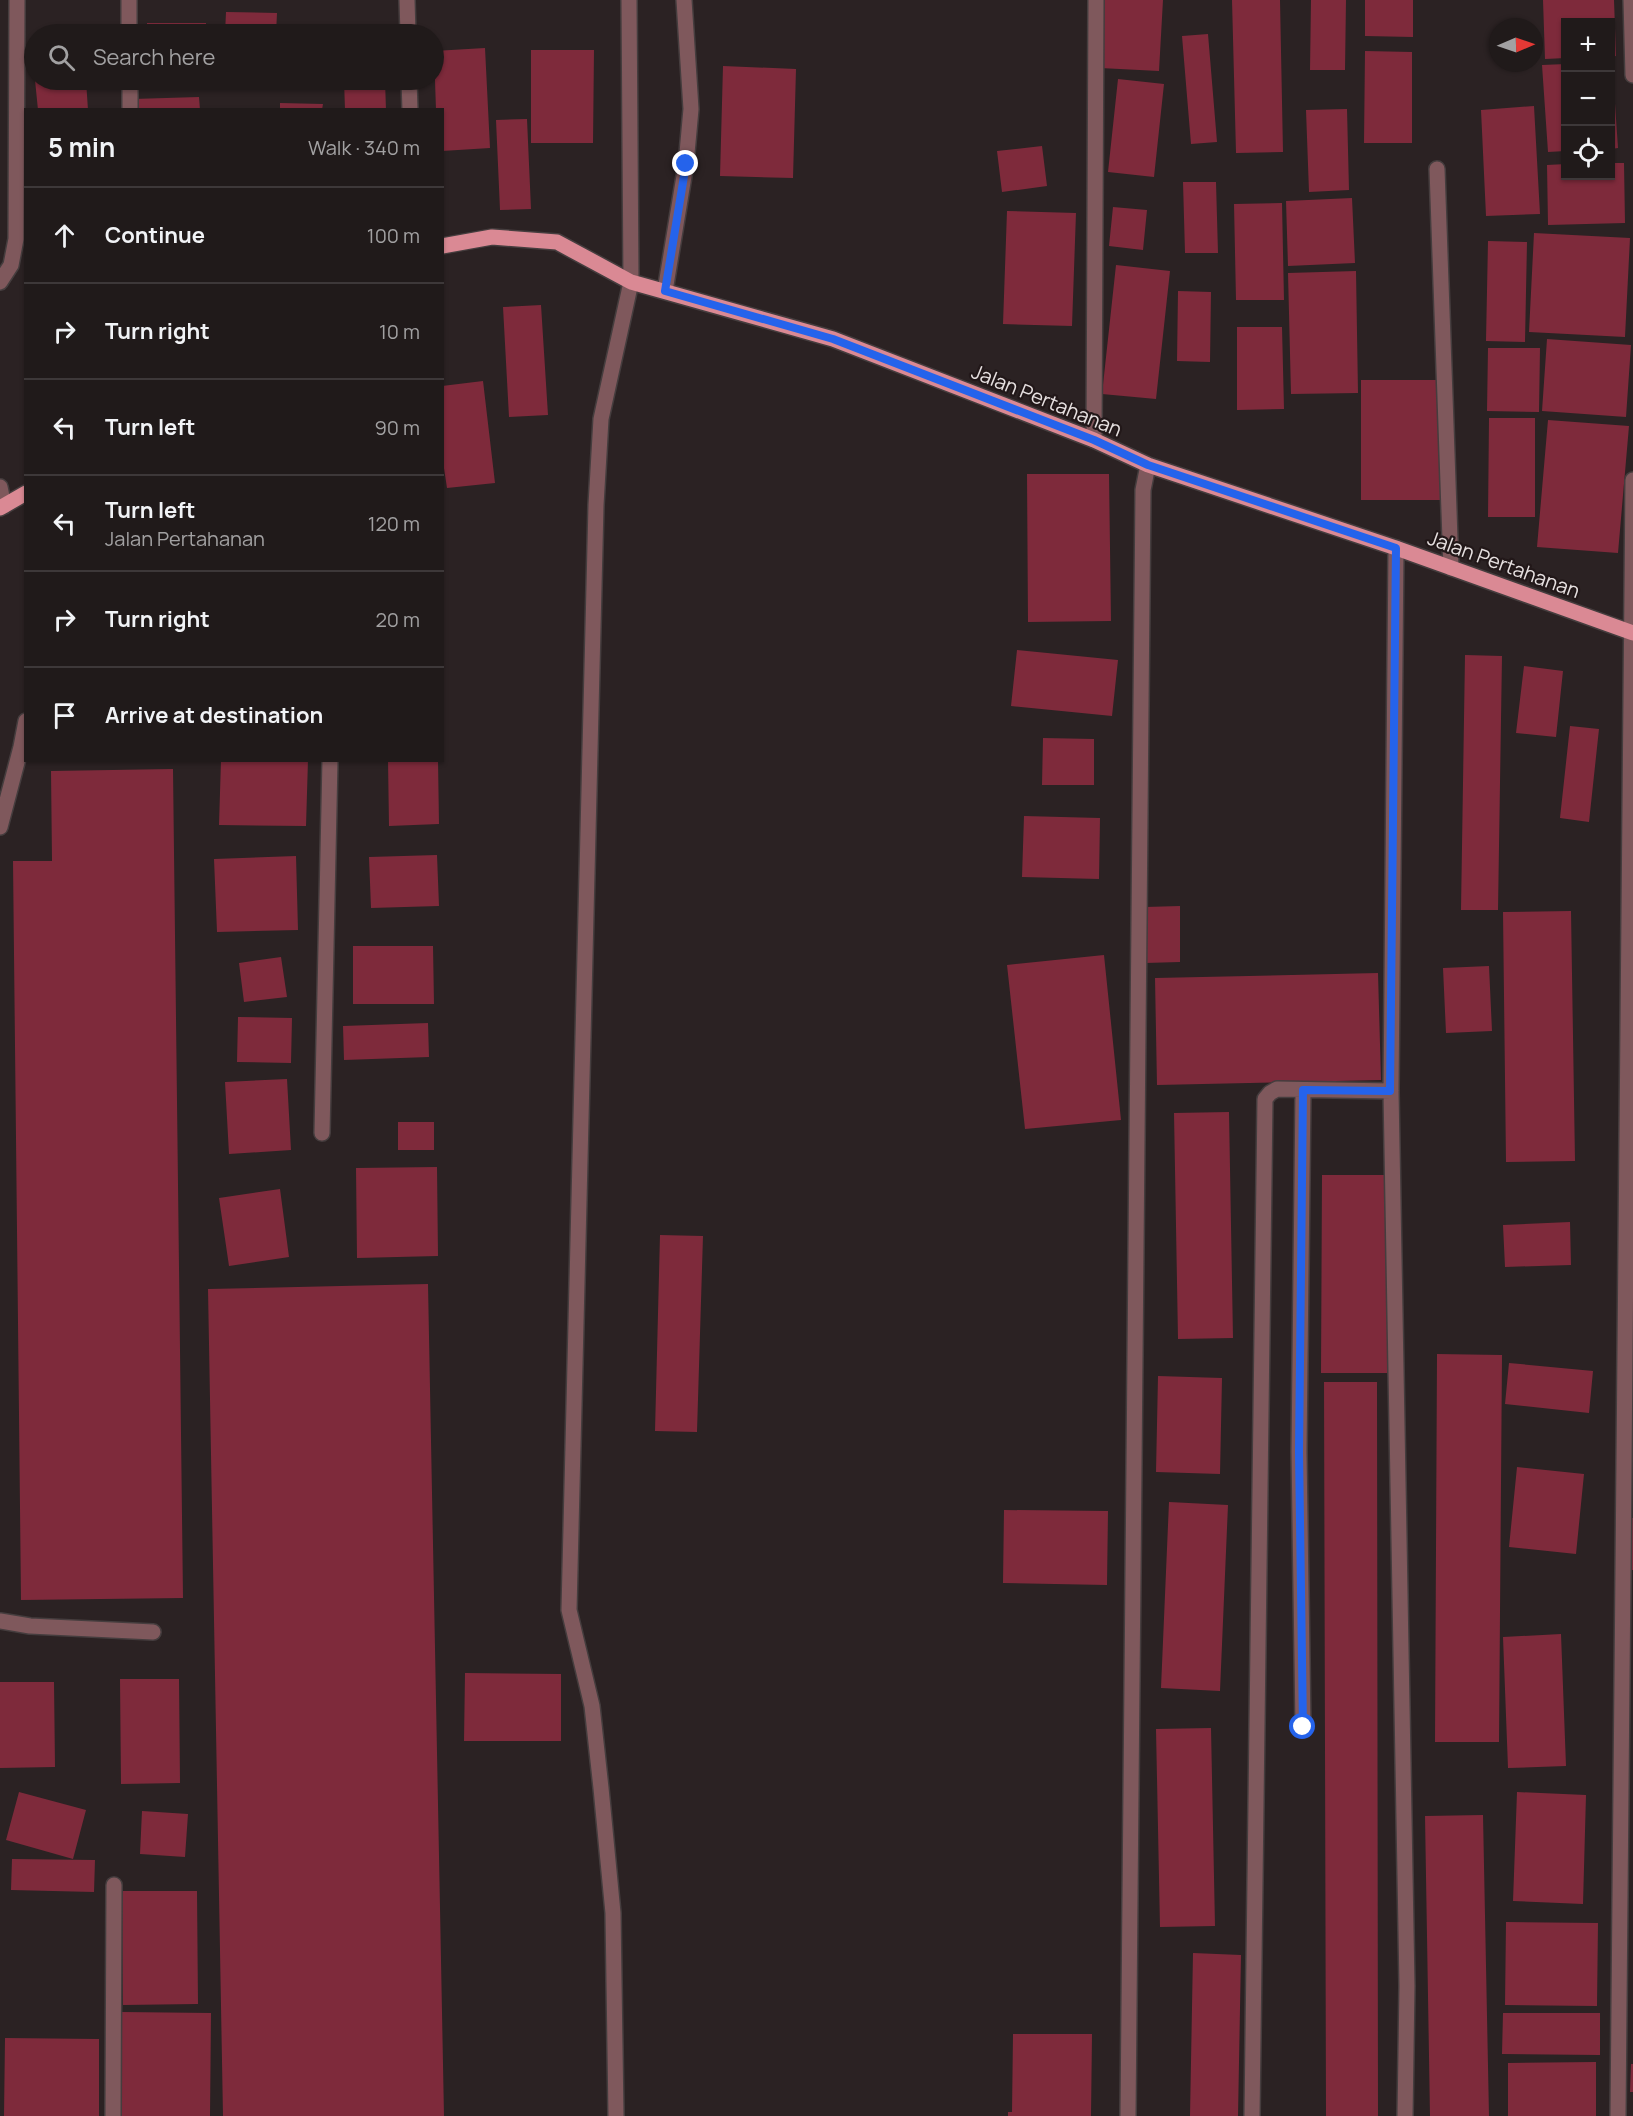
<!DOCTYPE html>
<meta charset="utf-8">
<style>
body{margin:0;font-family:Manrope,sans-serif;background:#2d2727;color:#f1f3f6}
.controls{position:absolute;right:18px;top:18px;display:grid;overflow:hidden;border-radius:0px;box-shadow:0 2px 4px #0004}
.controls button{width:54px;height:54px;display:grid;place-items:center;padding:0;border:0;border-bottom:2px solid #3d3839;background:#201a1a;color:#f1f3f6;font:30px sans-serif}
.compass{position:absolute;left:1489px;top:18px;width:54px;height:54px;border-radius:50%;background:#201a1a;box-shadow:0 2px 4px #0004;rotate:88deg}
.stop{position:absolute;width:18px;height:18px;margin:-14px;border:4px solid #2563eb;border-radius:50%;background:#fff}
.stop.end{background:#2563eb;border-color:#fff;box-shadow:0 2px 6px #0008}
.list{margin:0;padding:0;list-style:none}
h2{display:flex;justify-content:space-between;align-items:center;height:78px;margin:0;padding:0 24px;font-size:26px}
h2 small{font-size:20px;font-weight:400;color:#a2a1a2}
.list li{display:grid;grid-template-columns:39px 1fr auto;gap:18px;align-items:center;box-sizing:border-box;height:96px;padding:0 24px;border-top:2px solid #3d3839}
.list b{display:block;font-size:22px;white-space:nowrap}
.list p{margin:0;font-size:20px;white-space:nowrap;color:#a2a1a2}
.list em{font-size:20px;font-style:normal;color:#a2a1a2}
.icon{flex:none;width:33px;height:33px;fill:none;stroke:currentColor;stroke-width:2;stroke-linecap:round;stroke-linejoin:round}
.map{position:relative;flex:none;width:1633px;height:2116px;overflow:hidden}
.search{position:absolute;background:#201a1a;box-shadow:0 2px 4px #0004;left:24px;top:24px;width:420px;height:66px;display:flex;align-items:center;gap:15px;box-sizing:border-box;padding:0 21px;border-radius:33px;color:#a2a1a2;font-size:22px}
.panel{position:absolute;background:#201a1a;box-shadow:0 2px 4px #0004;left:24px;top:108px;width:420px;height:654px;border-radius:0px}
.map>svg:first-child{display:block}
</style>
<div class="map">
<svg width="1633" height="2116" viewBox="0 0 1633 2116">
<rect width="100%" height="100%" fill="#2b2223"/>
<!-- building -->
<path fill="#7e2a3b" d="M1103,0H1163L1159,71L1100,68Z
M1232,0H1280L1283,152L1236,153Z
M1311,0H1346L1345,70H1310Z
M1365,0H1413V37L1365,36Z
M1543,0H1614L1616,56L1611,57V22H1566V58L1545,59Z
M226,12L277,13L276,34H225Z
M147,23H206V34H147Z
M289,25L336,26V34H289Z
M1208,34L1217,142L1191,144L1182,36Z
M485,48L490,148L442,151V110H436L434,51Z
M531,50H594L593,143H531Z
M1365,51L1412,52V143H1364Z
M1611,59H1612L1618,148L1611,149Z
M1566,64V151L1548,152L1542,65Z
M723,66L796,69L793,178L720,176Z
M1118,79L1164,84L1154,177L1108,172Z
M35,80H86L88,110H38Z
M344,80H385L386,110H345Z
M199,97L200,110H134L133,99Z
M280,103L323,104L322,110H280Z
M1534,106L1540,214L1486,216L1481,110Z
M1347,109L1349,190L1309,192L1306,110Z
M527,119L531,209L500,210L496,120Z
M1042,146L1047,186L1002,192L997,151Z
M1611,163H1624L1625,223L1548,225L1547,165L1566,164V176H1611Z
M1183,182H1216L1218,253H1185Z
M1352,198L1355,263L1288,266L1286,201Z
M1282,203L1284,300H1236L1234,204Z
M1113,207L1147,210L1143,250L1109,246Z
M1007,211L1076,213L1072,326L1003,324Z
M1534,233L1630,238L1625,337L1529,332Z
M1488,241L1527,242L1525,342L1486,341Z
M1116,265L1170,271L1156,399L1102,394Z
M1356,271L1358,393L1291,394L1288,273Z
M1178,291L1211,292L1210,362L1177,361Z
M541,305L548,415L509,417L503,307Z
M1237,327H1282L1284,409L1237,410Z
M1547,339L1631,345L1626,417L1542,411Z
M1488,348H1540L1539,412L1487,411Z
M1361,380H1443L1442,500H1361Z
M483,381L495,483L447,488L442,455V386Z
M1489,418H1535V517H1488Z
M1548,420L1629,426L1618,553L1537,547Z
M1027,474H1109L1111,621L1028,622Z
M1017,650L1118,660L1112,716L1011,706Z
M1465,655L1502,656L1498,910H1461Z
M1524,666L1563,671L1556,737L1516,733Z
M1570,726L1599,729L1589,822L1560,818Z
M1043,738L1094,739V785H1042Z
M221,760H308L306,826L219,825Z
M388,760H438L439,824L389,826Z
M173,769L183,1598L21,1600L13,861H52L51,771Z
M1024,816L1100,818L1099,879L1022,877Z
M437,855L439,906L371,908L369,857Z
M296,856L298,930L217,932L214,859Z
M1180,906V962L1145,963V907Z
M1571,911L1575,1161L1506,1162L1503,912Z
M353,946H433L434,1004H353Z
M1104,955L1121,1120L1025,1129L1007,965Z
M281,957L287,997L244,1002L239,963Z
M1489,966L1492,1031L1446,1033L1443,968Z
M1378,973L1381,1080L1157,1085L1155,978Z
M238,1017L292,1018L291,1063L237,1062Z
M428,1023L429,1057L344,1060L343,1026Z
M287,1079L291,1150L229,1154L225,1082Z
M1229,1112L1233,1338L1178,1339L1174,1113Z
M398,1122H434V1150H398Z
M437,1167L438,1256L357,1258L356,1168Z
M1322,1175H1390V1373H1321Z
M280,1189L289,1257L229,1266L219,1198Z
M1570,1222L1571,1265L1505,1267L1503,1225Z
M660,1235L703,1236L697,1432L655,1431Z
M428,1284L444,2116H223L208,1289Z
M1437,1354L1502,1355L1499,1742H1435Z
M1509,1363L1593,1371L1589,1413L1505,1404Z
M1158,1376L1222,1378L1220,1474L1156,1472Z
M1324,1382H1377L1378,2116H1326Z
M1517,1467L1584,1474L1576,1554L1509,1547Z
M1169,1502L1228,1505L1220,1691L1161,1688Z
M1004,1510L1108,1511L1107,1585L1003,1583Z
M1631,1518H1633V1570H1629Z
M1561,1634L1566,1766L1508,1768L1503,1637Z
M465,1673L561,1674V1741H464Z
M120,1679H179L180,1783L121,1784Z
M0,1682H54L55,1767L0,1768Z
M1211,1728L1215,1926L1160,1927L1156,1729Z
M19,1792L86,1810L73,1859L6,1840Z
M1517,1792L1586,1795L1583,1904L1513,1901Z
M142,1811L188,1814L185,1857L140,1854Z
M1483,1815L1489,2116H1430L1425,1816Z
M12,1859L95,1860L94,1892L11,1890Z
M122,1891H197L198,2004L123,2005Z
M1506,1922L1598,1923L1597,2006L1505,2005Z
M1193,1953L1241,1955L1238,2116H1190Z
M122,2012L211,2013L210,2116H121Z
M1503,2013H1600V2055L1502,2054Z
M1013,2034H1092L1091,2116H1008V2112H1012Z
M5,2038L99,2039V2116H4Z
M1596,2062V2116H1508V2063Z
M1631,2064H1633V2092H1630Z"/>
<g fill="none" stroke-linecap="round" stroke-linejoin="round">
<defs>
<path id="lane" d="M665,291L686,164L691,109L684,0
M1396,548L1391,1091L1407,1986L1405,2116
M0,827L21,747L26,721
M1303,1090L1299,1452L1303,1727
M0,1621L30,1626L153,1632
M616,2116L613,1913L601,1788L592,1706L569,1610L596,505L601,419L631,282
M1252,2116L1265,1099L1270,1093L1277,1089L1391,1091"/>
<path id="street" d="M129,0V34
M407,0L408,34
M629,0L631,282
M1631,0L1633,75
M130,80V110
M409,80L410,110
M1437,169L1451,568
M0,282L11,265L16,239L17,0
M1094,440L1096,0
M0,487L4,506
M322,1133L330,760
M113,2116L114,1885
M1128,2116L1143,490L1148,465
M1618,2116L1633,480"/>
<path id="primary" d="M442,246L492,237L557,242L631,282L833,339L1094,440L1148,465L1396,548L1633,633
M0,508L26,493"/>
</defs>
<!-- lane casing -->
<use href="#lane" stroke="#453d3e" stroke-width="18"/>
<!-- street casing -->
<use href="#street" stroke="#453d3e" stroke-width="18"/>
<!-- primary casing -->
<use href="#primary" stroke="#453d3e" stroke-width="18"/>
<!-- lane -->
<use href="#lane" stroke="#7f585c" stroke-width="15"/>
<!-- street -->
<use href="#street" stroke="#7f585c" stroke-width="15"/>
<!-- primary -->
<use href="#primary" stroke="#da8994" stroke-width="15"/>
</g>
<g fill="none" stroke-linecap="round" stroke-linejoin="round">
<!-- route -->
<path stroke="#2563eb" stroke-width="8" d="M686,164L665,291L833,339L1094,440L1148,465L1396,548L1390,1091L1303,1090L1299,1452L1303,1727"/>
</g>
<g text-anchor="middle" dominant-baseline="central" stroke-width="4.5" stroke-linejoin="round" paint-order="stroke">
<!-- street labels -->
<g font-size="20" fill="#e7e1e1" stroke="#221819">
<text transform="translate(1047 400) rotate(22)">Jalan Pertahanan</text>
<text transform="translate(1504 564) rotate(20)">Jalan Pertahanan</text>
</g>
</g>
</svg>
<div class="controls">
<button>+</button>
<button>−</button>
<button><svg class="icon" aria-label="locate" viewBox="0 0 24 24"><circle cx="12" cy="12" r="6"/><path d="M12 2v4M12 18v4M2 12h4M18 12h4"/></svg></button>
</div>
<svg class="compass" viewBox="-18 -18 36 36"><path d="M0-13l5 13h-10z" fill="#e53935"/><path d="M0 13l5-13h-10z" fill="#a2a1a2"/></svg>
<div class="stop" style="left:1303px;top:1727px"></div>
<div class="stop end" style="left:686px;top:164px"></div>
<div class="search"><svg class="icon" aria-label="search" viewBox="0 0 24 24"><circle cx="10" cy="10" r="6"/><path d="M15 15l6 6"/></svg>Search here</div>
<section class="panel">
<h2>5 min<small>Walk · 340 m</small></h2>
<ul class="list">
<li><svg class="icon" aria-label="ahead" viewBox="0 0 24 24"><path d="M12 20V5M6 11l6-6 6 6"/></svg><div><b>Continue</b></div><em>100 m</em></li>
<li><svg class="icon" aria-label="right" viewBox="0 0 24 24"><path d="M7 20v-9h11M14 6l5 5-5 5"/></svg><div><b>Turn right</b></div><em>10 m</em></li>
<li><svg class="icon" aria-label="left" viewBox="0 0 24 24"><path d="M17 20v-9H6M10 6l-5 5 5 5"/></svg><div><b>Turn left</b></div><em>90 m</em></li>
<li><svg class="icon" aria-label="left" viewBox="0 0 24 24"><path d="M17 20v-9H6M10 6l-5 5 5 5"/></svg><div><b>Turn left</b><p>Jalan Pertahanan</p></div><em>120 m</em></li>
<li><svg class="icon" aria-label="right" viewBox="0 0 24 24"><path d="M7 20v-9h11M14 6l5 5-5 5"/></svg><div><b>Turn right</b></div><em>20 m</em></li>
<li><svg class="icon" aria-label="arrive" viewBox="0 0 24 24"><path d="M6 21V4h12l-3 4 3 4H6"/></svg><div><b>Arrive at destination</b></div></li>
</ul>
</section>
</div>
